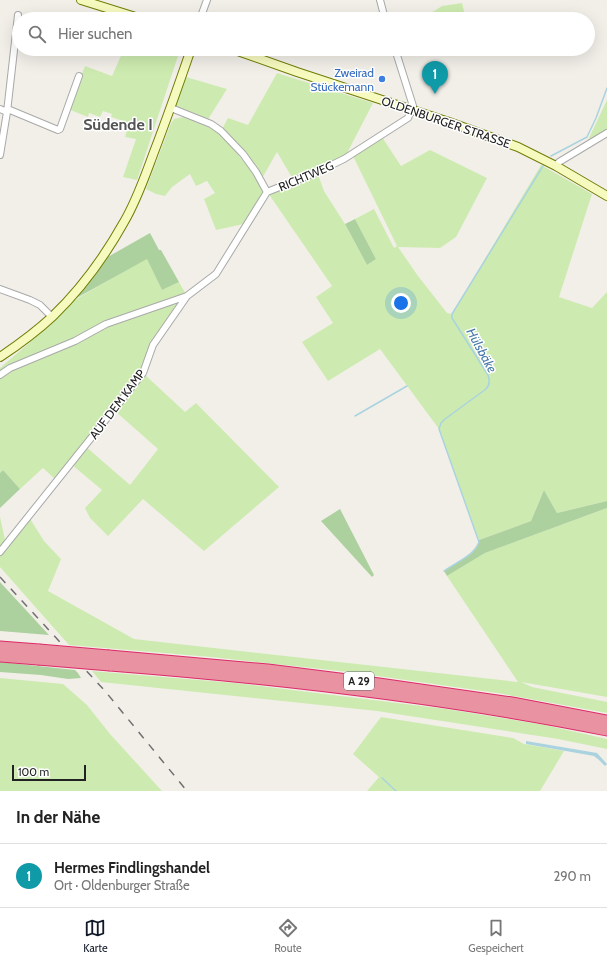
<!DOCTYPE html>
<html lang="de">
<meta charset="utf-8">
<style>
body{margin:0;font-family:Cabin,sans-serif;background:#f6f6f6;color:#222}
.scale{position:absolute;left:12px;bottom:10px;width:74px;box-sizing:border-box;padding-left:4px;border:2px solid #222;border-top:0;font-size:11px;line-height:14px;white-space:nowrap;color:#222;-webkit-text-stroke:3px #fff;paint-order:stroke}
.you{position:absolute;left:401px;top:303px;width:14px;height:14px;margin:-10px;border:3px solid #fff;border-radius:50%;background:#1a73e8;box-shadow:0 0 0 6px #1a73e833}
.badge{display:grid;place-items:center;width:26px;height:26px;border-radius:50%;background:#111827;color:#fff;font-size:13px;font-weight:700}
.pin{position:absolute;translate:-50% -33px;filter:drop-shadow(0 1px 2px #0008)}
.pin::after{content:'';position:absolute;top:21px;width:14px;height:12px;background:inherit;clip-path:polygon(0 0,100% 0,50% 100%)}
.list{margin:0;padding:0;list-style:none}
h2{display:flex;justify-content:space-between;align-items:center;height:52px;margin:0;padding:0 16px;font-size:17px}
h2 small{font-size:13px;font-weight:400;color:#767676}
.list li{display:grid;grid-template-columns:26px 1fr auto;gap:12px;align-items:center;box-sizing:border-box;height:64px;padding:0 16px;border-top:1px solid #e0e0e0}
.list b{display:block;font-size:15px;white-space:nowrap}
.list p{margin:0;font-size:13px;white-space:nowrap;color:#767676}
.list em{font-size:13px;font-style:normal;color:#767676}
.icon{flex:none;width:22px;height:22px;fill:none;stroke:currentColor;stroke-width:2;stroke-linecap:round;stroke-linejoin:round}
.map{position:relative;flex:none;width:607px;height:791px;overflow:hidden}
.search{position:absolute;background:#fff;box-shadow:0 4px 16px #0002;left:12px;right:12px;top:12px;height:44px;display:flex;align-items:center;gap:10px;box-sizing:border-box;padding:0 14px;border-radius:22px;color:#767676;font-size:15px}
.sheet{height:116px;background:#fff}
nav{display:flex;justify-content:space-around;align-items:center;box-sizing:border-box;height:56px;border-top:1px solid #e0e0e0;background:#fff;font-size:11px;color:#767676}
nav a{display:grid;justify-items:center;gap:2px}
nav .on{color:#111827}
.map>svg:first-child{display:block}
</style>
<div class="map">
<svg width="607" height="791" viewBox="0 0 607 791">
<rect width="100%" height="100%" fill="#f2efe9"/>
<!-- grass -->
<path fill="#cdebb0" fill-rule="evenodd" d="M462,3L466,19H422L442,6Z
M124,49H176L178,56L137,180L123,177L136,139L125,137L129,123L111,117L112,114L103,111L100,117L89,113L88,117L68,109L85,66L112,76Z
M277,73L373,103L344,159L317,172L324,191L345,224L367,265L376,259L355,219L374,209L394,248L397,246L353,156L382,137L401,166L430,150L487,178L456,237L440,248L398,247L418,276L447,313L452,314L541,165L592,194L559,297L592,308L607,292V501L557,513L544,490L531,521L479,540L439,429L380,349L328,381L302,342L333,323L316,297L332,286L268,193L248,223L216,230L204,199L215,193L207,181L196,186L190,174L172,187L165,196L156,194L146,189L171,123L174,119L178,118L185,117L219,132L231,146L253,173L256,172L221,131L228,118L248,125ZM277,152L294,181L268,192L261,180Z
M186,77L227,89L207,121L175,107Z
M607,100V134L606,133L588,140Z
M147,258L162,290L179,282L187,296L153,345L143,373L185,412L196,403L279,487L204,551L143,499L108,536L90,518L85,508L102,490L71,464L85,446L130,485L158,449L115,411L139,379L112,409L56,480L43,468L20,489L3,470L0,473V368L50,325L73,301Z
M607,508V697L521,682L532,687L607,702V713L497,693L349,672L211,657L69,645L0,567V517L6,544L29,517L44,541L61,559L48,591L134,639L518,682L447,576L485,553Z
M92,671L235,683L446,709L545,725L607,739V749L558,739L377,711L101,682Z
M0,678L63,684L87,705L110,734L162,791H0Z
M381,717L513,738L524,744L564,751L540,791H367L379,777L353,754Z"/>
<!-- forest -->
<path fill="#add19e" d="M355,219L376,259L367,265L345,224Z
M150,233L159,250H161L179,282L162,290L147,259L73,300L106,258Z
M3,470L20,489L0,508V473Z
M544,490L557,513L607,501V508L485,553L447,576L444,571L472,553L477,547L479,540L531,521Z
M340,509L374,575L372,577L321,521Z
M0,582L49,635L0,631Z
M0,662L75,670L78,673L81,678L68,679L41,675L0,672Z"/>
<!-- water -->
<path fill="#aad3df" d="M526,741L597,753L607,764L605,766L599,760L594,756L526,744Z"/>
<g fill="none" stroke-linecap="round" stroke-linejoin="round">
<!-- stream -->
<path stroke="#aad3df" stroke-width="1.5" d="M551,156L587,137L596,118L607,88
M355,416L407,386
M444,571C456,562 474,556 479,542L439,429L441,423L445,419L486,389C490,385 490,381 488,375L452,318V314L543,166
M382,778L396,791"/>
<defs>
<path id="street" d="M380,0L385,19
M200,19L207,0
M171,108L211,124L221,131L243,154L256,172L267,192
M0,109L7,112L0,155
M7,109L10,110L58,130L60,129L79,76
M7,112L18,15
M556,166L559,162L607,133
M0,289L30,300L40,305L52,317
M0,375L10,368L75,341L106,324L187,296
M0,552L143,373L153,345L187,296L216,274L267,192L317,172L344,159L408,118L413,106L395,49"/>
<path id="secondary" d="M81,0L142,19
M232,49L297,72L449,122L518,147L556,166L607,196
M0,357C18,345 37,331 53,316C81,289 105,256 124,222C137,200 145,176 154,152C167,118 179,84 191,49"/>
<path id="highway" d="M0,647L39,650
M0,656L38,659
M109,656L268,670L379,684L512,703L607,721
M110,665C277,678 443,697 607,730"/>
</defs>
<!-- street casing -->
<use href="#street" stroke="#a9a9a9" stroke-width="8"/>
<!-- secondary casing -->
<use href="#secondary" stroke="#707d05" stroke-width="10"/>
<!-- highway casing -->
<use href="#highway" stroke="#dc2a67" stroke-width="13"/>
<!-- street -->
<use href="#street" stroke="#fff" stroke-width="6"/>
<!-- secondary -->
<use href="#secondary" stroke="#f7fabf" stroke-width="8"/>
<!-- highway -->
<use href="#highway" stroke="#e892a2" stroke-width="11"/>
<!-- rail -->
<path stroke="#707070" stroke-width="1.5" stroke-dasharray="8 8" stroke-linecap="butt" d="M0,577L105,691L187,791"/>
<defs>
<path id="highway-bridge" d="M39,650L109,656
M38,659L110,665"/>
</defs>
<!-- highway-bridge casing -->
<use href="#highway-bridge" stroke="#dc2a67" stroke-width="13" stroke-linecap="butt"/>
<!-- highway-bridge -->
<use href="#highway-bridge" stroke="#e892a2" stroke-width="11"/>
</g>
<!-- markers -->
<circle fill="#3f7fe0" stroke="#fff" stroke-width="1.5" cx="382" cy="79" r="4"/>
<g text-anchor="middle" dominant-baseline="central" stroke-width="3" stroke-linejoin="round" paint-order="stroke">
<!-- shield labels -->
<rect fill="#fff" stroke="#646464" stroke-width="1" x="344" y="672" width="30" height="18" rx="3"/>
<g font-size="11" font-weight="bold" fill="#222">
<text x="359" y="681">A 29</text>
</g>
<!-- shop labels -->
<g font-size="12" fill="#366cbe" stroke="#fff" text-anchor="end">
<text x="374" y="72">Zweirad<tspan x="374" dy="14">Stückemann</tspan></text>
</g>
<!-- street labels -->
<g font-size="12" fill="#222" stroke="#fff">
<text transform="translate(446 122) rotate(19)">OLDENBURGER STRASSE</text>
<text transform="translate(306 176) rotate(-23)">RICHTWEG</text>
<text transform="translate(117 404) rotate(-53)">AUF DEM KAMP</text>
</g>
<!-- water labels -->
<g font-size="13" font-style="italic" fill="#4a7aab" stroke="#fff">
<text transform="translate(482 350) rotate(61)">Hülsbäke</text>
</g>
<!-- district labels -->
<g font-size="16" font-weight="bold" fill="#555" stroke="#fff">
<text x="118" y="124">Südende I</text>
</g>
</g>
</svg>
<div class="scale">100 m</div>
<div class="you"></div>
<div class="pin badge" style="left:435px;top:94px;background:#0f9aa8">1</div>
<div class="search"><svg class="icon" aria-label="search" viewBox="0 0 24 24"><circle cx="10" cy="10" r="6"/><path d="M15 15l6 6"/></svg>Hier suchen</div>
</div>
<section class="sheet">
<h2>In der Nähe<small></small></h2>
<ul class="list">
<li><span class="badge" style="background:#0f9aa8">1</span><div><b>Hermes Findlingshandel</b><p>Ort · Oldenburger Straße</p></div><em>290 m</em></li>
</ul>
</section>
<nav>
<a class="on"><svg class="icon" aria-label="map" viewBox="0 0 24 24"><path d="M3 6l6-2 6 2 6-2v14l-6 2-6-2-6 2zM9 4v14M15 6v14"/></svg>Karte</a>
<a><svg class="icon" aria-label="directions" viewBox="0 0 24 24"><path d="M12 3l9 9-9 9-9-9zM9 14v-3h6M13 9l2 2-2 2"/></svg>Route</a>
<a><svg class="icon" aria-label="saved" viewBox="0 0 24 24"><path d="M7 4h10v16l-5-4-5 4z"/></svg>Gespeichert</a>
</nav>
